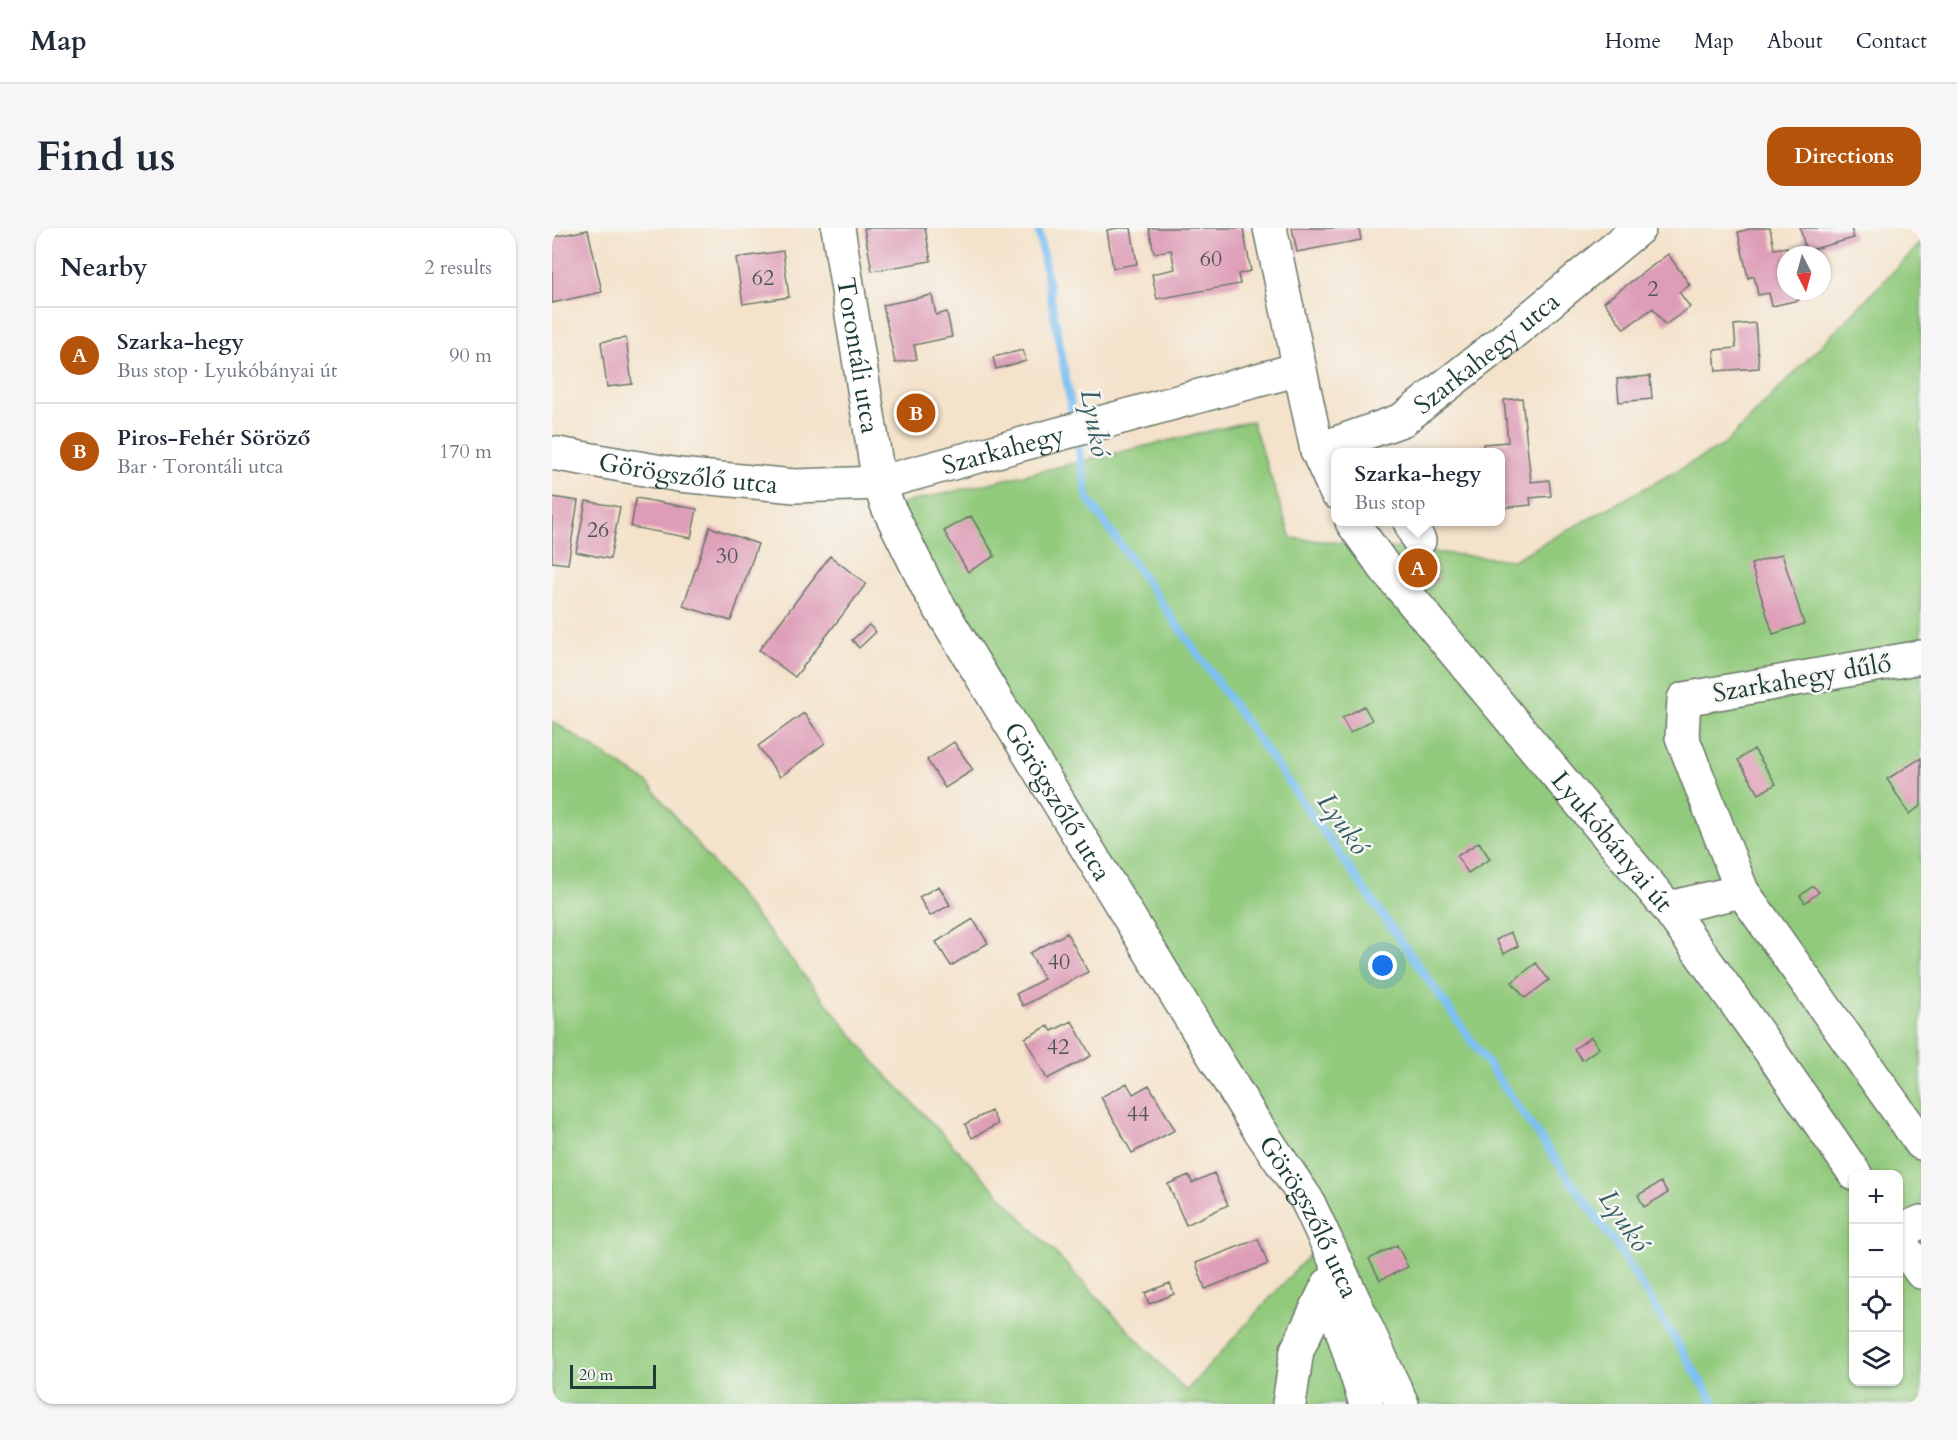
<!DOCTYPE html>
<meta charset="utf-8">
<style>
body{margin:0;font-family:Cardo,serif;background:#f6f6f7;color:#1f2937}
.controls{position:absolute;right:18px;bottom:18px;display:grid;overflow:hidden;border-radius:12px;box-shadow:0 2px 4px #0004}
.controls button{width:54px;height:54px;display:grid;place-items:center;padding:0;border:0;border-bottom:2px solid #e0e1e3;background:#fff;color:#1f2937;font:30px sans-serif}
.compass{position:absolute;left:1225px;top:18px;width:54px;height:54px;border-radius:50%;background:#fff;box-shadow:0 2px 4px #0004;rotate:174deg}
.scale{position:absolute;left:18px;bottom:15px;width:86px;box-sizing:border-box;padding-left:6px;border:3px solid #1f3d34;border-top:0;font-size:16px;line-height:21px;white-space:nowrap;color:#1f3d34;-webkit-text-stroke:4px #f6f6f2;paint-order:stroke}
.you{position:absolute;left:831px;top:738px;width:21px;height:21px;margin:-15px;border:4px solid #fff;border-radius:50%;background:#1a73e8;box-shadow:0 0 0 9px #1a73e833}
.badge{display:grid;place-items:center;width:39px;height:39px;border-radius:50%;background:#b45309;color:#fff;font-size:20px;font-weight:700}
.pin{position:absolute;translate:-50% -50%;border:3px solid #fff;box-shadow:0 2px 6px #0006}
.popup{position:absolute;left:779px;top:220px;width:174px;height:78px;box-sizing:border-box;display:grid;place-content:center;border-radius:12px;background:#fff;filter:drop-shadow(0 2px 4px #0005);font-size:20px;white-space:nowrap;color:#747a83}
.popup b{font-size:22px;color:#1f2937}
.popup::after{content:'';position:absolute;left:50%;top:100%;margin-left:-12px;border:12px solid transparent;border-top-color:#fff}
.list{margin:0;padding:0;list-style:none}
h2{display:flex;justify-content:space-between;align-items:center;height:78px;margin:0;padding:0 24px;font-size:26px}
h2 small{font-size:20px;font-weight:400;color:#747a83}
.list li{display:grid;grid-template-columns:39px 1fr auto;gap:18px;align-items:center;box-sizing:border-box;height:96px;padding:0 24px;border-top:2px solid #e0e1e3}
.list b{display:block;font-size:22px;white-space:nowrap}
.list p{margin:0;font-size:20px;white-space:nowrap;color:#747a83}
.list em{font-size:20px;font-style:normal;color:#747a83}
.icon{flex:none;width:33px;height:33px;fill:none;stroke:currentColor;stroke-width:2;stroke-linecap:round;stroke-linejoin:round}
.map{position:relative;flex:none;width:1369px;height:1176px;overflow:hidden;border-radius:18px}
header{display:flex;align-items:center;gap:36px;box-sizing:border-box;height:84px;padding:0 30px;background:#fff;border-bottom:2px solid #e0e1e3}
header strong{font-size:28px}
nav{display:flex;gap:33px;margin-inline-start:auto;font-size:21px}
.intro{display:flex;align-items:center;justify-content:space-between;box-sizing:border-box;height:144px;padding:0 36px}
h1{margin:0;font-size:42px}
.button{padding:15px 27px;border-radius:18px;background:#b45309;color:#fff;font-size:21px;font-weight:700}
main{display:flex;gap:36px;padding:0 36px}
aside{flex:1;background:#fff;border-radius:18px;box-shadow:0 2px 4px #0004}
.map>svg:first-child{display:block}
</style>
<header>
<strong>Map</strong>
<nav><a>Home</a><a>Map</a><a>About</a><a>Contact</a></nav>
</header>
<div class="intro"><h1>Find us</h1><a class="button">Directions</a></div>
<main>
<aside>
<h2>Nearby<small>2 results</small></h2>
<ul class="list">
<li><span class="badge">A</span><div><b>Szarka-hegy</b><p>Bus stop · Lyukóbányai út</p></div><em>90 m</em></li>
<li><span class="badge">B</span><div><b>Piros-Fehér Söröző</b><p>Bar · Torontáli utca</p></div><em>170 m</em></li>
</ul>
</aside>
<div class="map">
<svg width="1369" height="1176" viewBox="0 0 1369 1176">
<rect width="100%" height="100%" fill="#f6f6f2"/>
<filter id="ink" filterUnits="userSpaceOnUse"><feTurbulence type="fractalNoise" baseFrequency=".0167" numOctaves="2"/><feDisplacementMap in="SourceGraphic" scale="12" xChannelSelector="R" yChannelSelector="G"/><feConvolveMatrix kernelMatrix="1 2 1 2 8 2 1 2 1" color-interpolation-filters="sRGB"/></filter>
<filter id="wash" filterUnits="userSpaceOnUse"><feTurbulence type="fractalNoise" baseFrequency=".008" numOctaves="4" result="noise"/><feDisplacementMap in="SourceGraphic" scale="24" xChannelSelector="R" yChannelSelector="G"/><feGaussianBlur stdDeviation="1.35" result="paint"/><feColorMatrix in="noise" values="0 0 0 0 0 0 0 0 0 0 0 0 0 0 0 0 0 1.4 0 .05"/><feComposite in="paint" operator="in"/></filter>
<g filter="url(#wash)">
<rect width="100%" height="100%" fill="#f4e2ca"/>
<!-- green -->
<path fill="#92ca7d" stroke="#588458" stroke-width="1.5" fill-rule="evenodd" d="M1369,15V1176H0V493L95,554L324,836L634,1163L768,1015L336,279L700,193L739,310L961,332L1172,217ZM1302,946H1346V1154H1302Z"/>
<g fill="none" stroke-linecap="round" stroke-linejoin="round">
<!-- stream -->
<path stroke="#7bbff2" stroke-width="8" d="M486,0L522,194
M524,207L536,271L1067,1021L1163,1176"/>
</g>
<g id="blocks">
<!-- building -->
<path fill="#de9db7" d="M312,0H373L379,33L320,43Z
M566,0H579L585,36L561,40L555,2Z
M597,0H691L699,43L686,46L688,56L605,71L600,46L623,41L619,22L602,25Z
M740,0H807L809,12L745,24Z
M1202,0H1218L1222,21L1235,19L1237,27H1234V63H1245L1247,72L1220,78L1217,65L1206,67L1202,48L1196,50L1186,4Z
M1248,0H1299L1302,10L1254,23Z
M36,2L50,64L0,75V9Z
M231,23L237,69L191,76L184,30Z
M1116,26L1138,57L1127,64L1138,79L1113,97L1101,80L1072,101L1052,74Z
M380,67L384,87L395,84L400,109L362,117L365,131L343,135L331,77Z
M1203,95L1207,140L1164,143L1162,122L1184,120L1182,97Z
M74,110L80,156L55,159L49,114Z
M471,122L474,133L444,141L441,129Z
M1098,148L1100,171L1067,174L1065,151Z
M970,170L979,254L997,252L999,268L978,270L979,277L948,280V224H932L931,216L956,214L952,172Z
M0,269L26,273L16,336L0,334Z
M84,270L145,281L139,310L79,299Z
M34,273L68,279L58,331L24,324Z
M419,288L443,328L416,344L392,303Z
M158,299L206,316L179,393L131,378Z
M1230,326L1252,396L1221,406L1199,336Z
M278,328L314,356L243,449L207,422Z
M874,334L887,350L876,360L863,344Z
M317,397L324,404L307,420L300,412Z
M812,478L820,492L798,505L790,490Z
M252,485L273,515L228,549L206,518Z
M402,514L421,542L393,560L375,532Z
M1202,521L1224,556L1207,566L1186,532Z
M1369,530V578L1357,586L1335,551Z
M927,614L938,631L916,645L905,628Z
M387,658L398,677L378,688L367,669Z
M1261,658L1267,664L1253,675L1248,668Z
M421,691L436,715L399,738L384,714Z
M958,704L966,718L952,726L944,712Z
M515,705L536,744L471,778L464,766L492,751L478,725Z
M984,735L997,752L973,770L960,754Z
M520,793L539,828L495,851L473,810L496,798L500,803Z
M1039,809L1047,820L1030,832L1022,821Z
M575,855L581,866L597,857L623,902L580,925L549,869Z
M439,883L446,896L420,910L413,896Z
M662,945L676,977L634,997L616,956L637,947L640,955Z
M1109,954L1116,965L1092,979L1086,967Z
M706,1011L716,1036L653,1061L644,1035Z
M845,1017L856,1039L828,1052L817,1031Z
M618,1055L622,1066L597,1076L593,1065Z"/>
</g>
</g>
<g filter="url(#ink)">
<use href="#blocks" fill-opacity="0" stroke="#6a7768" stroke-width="1.5"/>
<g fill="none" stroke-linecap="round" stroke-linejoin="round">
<defs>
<g id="minor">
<path id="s1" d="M286,0L327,255L336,279L377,362L701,892L755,972L850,1176"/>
<path id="s2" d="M765,222L850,192L943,119L1087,0"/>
<path id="s3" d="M0,225L127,247L243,258L327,255L747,141"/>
<path d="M858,294L867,313"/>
<path d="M1369,429L1132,471L1130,509L1190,663L1369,915"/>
<path d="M1116,680L1190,663"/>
<path d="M1346,1004L1369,994"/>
<path d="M777,1061L814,1176"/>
<path d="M737,1176L745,1122L776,1057"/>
</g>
<g id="major">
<path d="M718,0L765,222L784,264"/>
<path id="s4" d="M800,294L833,340L1116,680L1219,824L1303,946"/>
<path d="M1346,1011L1369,1044"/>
</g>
</defs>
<!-- minor casing -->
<use href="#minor" stroke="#6a7768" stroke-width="36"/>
<!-- major casing -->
<use href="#major" stroke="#6a7768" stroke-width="36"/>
<!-- minor -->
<use href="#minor" stroke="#fff" stroke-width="33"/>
<!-- major -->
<use href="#major" stroke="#fff" stroke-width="33"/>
</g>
</g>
<g text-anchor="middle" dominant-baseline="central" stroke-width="5" stroke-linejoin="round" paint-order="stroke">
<!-- number labels -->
<g font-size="22" fill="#4f5555">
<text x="659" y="31">60</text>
<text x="211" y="50">62</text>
<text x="1101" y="61">2</text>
<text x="46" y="302">26</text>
<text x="175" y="328">30</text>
<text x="507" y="734">40</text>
<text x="506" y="819">42</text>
<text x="586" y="886">44</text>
</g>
<!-- street labels -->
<g font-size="26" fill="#1f3d34" stroke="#f6f6f2">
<text stroke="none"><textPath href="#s2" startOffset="198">Szarkahegy utca</textPath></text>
<text stroke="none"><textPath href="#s1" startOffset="129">Torontáli utca</textPath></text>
<text stroke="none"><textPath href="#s3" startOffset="458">Szarkahegy</textPath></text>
<text stroke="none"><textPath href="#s3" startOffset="138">Görögszőlő utca</textPath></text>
<text transform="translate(1250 450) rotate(-10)">Szarkahegy dűlő</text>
<text stroke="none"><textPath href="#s1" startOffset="624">Görögszőlő utca</textPath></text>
<text stroke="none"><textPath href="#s4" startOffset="412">Lyukóbányai út</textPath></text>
<text stroke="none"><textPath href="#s1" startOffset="1110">Görögszőlő utca</textPath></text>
</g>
<!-- water labels -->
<g font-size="27" font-style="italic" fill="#365e64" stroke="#f6f6f2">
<text transform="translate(543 195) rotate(80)">Lyukó</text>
<text transform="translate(791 596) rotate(55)">Lyukó</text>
<text transform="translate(1072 993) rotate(56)">Lyukó</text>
</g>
</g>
</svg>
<div class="controls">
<button>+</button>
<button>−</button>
<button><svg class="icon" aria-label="locate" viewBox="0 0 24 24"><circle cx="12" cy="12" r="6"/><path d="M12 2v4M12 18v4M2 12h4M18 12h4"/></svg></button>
<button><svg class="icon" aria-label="layers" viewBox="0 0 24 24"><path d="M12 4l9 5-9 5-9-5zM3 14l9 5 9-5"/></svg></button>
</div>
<svg class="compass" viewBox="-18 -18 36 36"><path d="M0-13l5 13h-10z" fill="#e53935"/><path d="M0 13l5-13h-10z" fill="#747a83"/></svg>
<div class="scale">20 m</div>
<div class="you"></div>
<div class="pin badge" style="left:866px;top:340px">A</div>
<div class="popup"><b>Szarka-hegy</b>Bus stop</div>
<div class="pin badge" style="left:364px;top:185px">B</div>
</div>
</main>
